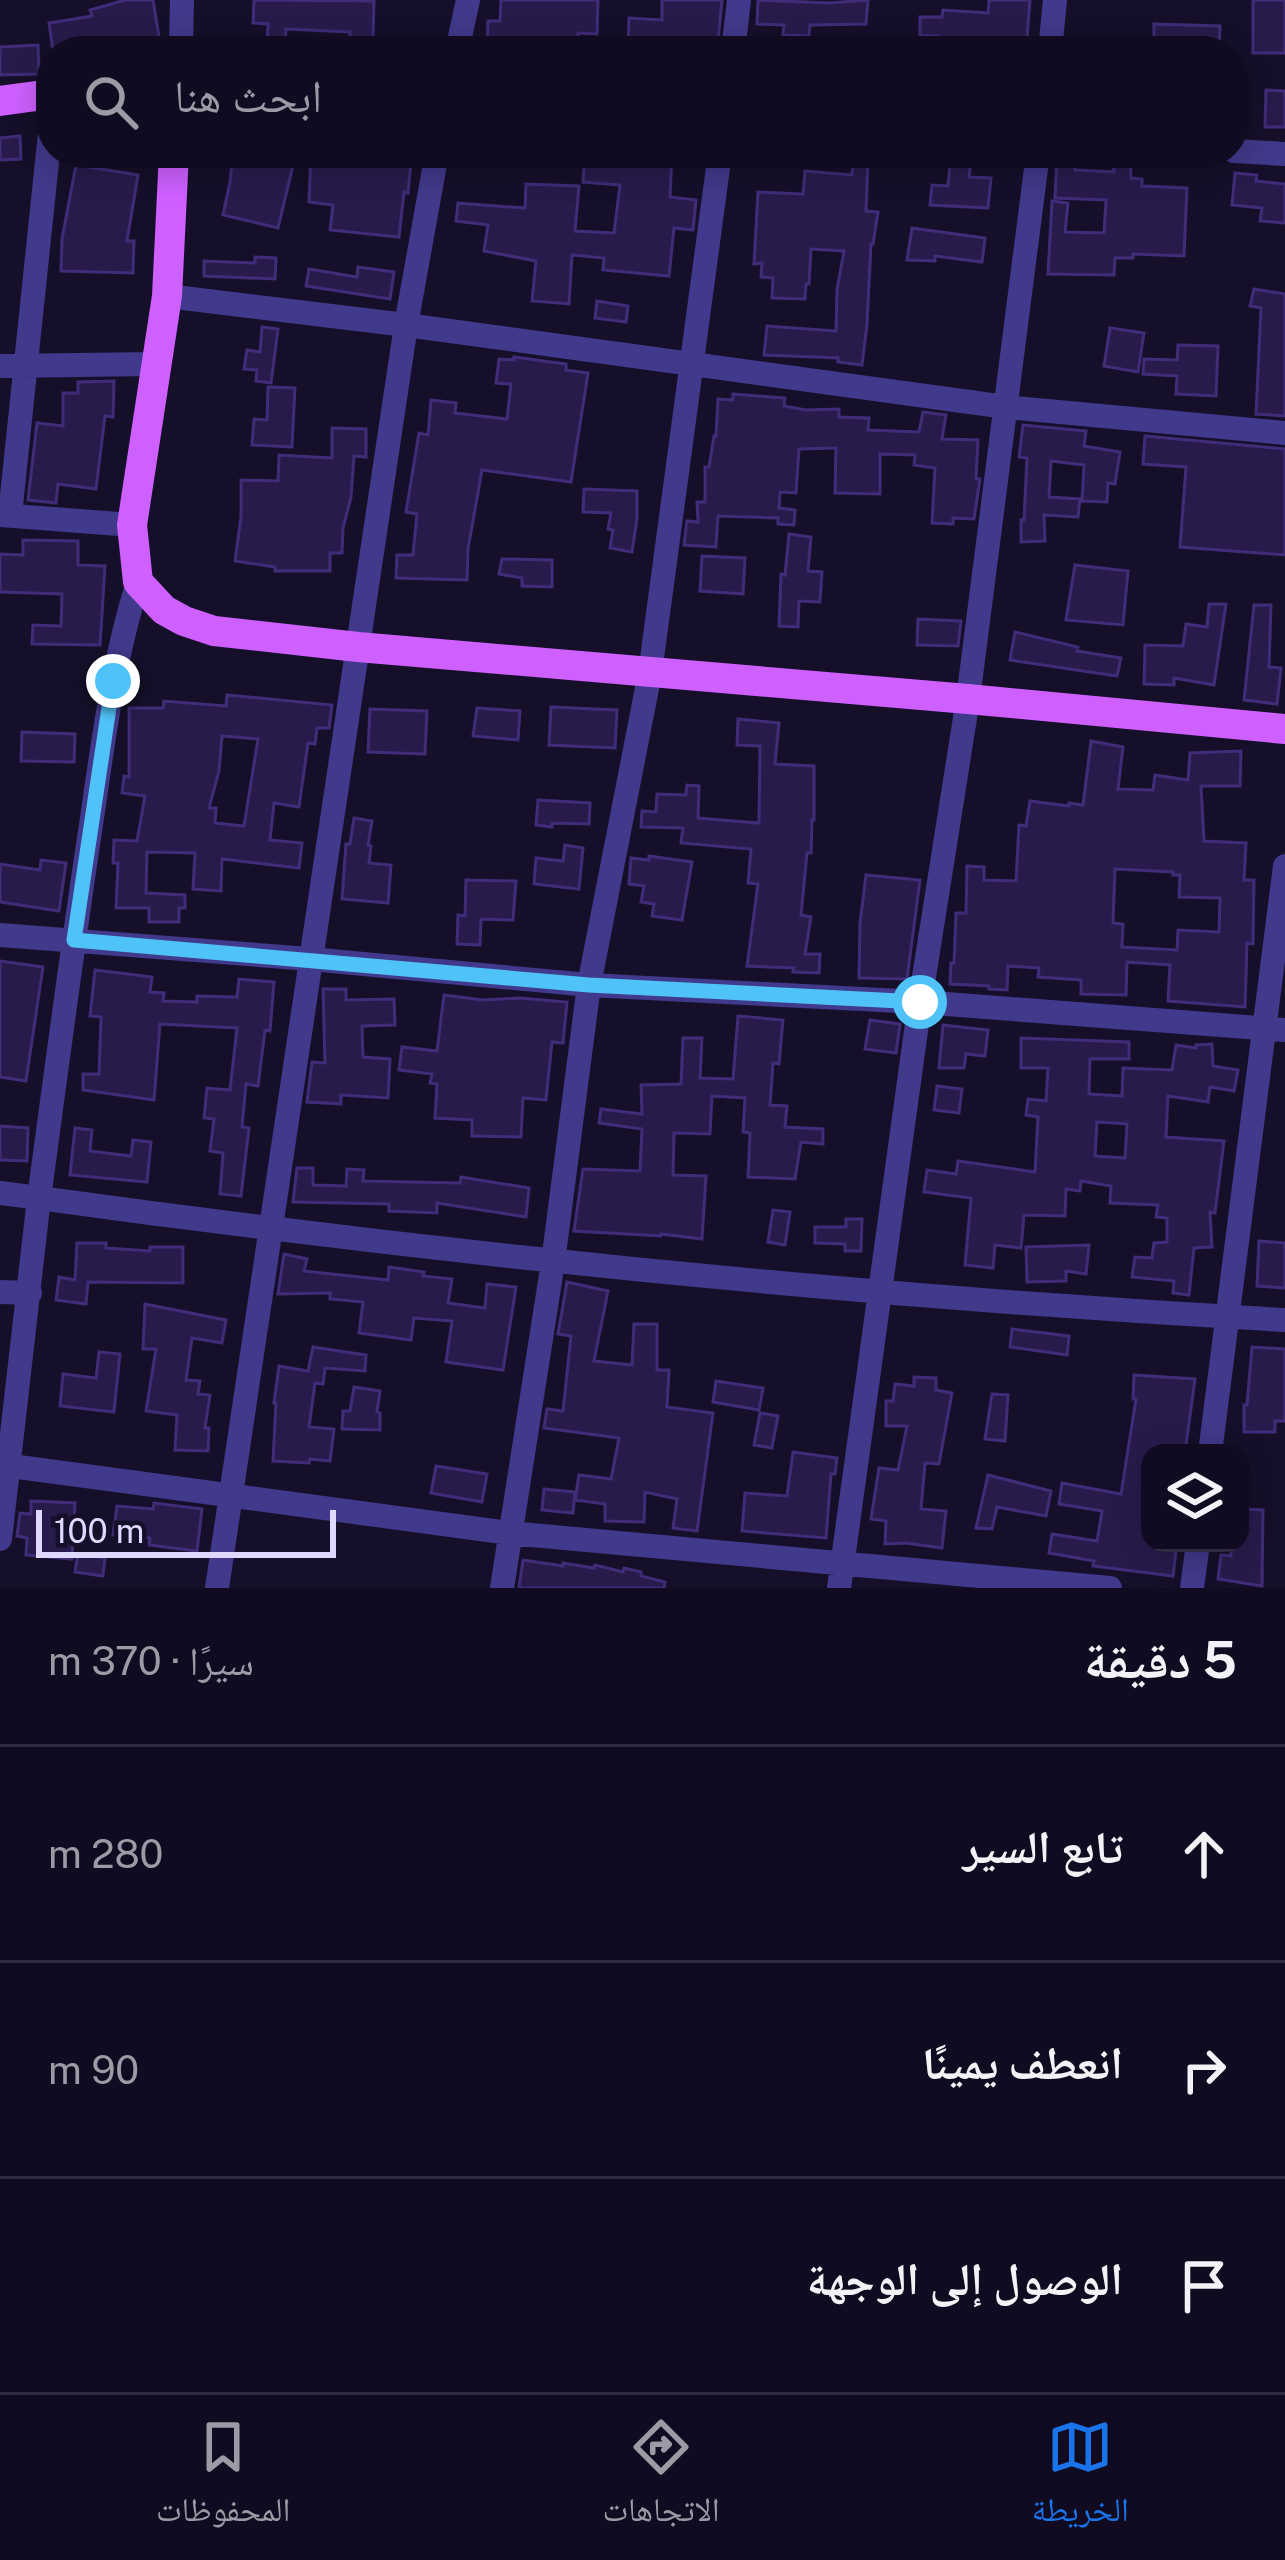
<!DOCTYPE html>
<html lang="ar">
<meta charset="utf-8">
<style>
body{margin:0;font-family:"Public Sans","Noto Naskh Arabic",sans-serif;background:#1e192d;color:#f1f3f6;direction:rtl}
.controls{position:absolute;right:36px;bottom:36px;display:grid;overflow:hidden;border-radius:24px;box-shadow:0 6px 30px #0003}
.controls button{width:108px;height:108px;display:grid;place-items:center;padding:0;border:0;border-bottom:3px solid #302b3e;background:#100b20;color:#f1f3f6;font:60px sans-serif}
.scale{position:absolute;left:36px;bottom:30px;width:300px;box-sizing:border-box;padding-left:12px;border:6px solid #dfd9ff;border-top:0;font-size:33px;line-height:42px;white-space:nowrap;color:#dfd9ff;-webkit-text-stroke:9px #160f2a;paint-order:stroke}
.stop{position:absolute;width:36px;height:36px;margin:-27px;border:9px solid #4fc3f7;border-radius:50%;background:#fff}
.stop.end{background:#4fc3f7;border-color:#fff;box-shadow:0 3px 12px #0008}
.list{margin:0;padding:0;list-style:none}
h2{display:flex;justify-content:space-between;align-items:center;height:156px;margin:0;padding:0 48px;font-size:51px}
h2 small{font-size:39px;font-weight:400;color:#9c9ba5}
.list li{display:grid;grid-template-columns:78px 1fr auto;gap:36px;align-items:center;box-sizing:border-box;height:216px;padding:0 48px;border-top:3px solid #302b3e}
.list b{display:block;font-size:45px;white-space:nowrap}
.list em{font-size:39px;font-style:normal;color:#9c9ba5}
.icon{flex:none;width:66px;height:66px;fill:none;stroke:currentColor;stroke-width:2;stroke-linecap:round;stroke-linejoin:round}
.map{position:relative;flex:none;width:1285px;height:1588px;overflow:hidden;direction:ltr}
.search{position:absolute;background:#100b20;box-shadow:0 6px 30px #0003;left:36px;right:36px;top:36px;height:132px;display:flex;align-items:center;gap:30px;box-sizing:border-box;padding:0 42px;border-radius:48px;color:#9c9ba5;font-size:45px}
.sheet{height:804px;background:#100b20}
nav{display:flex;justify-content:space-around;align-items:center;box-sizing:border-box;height:168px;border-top:3px solid #302b3e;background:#100b20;font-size:33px;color:#9c9ba5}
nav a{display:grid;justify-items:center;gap:6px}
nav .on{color:#1a73e8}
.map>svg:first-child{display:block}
</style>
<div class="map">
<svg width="1285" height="1588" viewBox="0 0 1285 1588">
<rect width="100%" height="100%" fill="#160f2a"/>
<!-- building -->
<path fill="#281b4c" stroke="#402c79" stroke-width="3" fill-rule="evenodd" d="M125,0H153L161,49L53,51L49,23L92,16L90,10Z
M254,0L374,1L373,38H350V32L286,29L285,45L267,44L268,24L253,23Z
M501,0H598L597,34L578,33L577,51H487L488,21H500Z
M662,0H722L717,51H658L660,46L628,45L629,18L662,20Z
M758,0L829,3L868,0L866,24L810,25L809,36L783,35L784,25L757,24Z
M989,0H1030L1026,51H937L939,36H920V17H942L943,10L988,13Z
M1253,0H1285V53H1253Z
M1154,24L1220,26L1219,51H1154Z
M38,45L39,74L0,75V47Z
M1266,90L1285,91V127H1265Z
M20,136L21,159L0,160V138Z
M233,153H296L278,228L223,215L230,182Z
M311,153L411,162L408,193L404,192L399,237L330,230L333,205L309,202Z
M585,153H672L670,197L696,200L693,230L674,228L669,276L603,270L604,258L572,255L569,304L532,301L536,261L484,251L488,225L456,221L458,203L525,208L526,184L579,186L575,231L614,233L620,185L583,182Z
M951,153H972L969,177L991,178L988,208L930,205L932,185L948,186Z
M1057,157L1076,158L1075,170L1114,172L1113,158H1130L1131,178L1142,179V186L1187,188L1184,256L1133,254V258H1115L1114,275L1048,274L1052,201L1068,203L1065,232L1104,233L1106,200L1055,198Z
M853,162L868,163L866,211L878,212L873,244H871L867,325L862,365L838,362V358L764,355L767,326L836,331L837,290L844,251L811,249L809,284H806L805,299L772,298L773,278L761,277L762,263L754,264L758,192L803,194L805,171L852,175Z
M76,165L138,175L127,241H134L133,273L61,271L62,239Z
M1235,173L1257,175L1256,181L1285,184V223L1260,221L1262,208L1232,205Z
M912,228L985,238L982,262L935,256V261L907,260Z
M255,257L276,258L275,279L204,276V261L255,263Z
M358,267L394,272L390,299L306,286L309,269L357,277Z
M1254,289L1285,294V416L1256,414L1261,308L1250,306Z
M597,301L628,306L626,322L595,318Z
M262,327L278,329L271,383L256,381L257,370L244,369L247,350L260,352Z
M1110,328L1144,333L1138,372L1104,366Z
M1178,345L1218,346L1216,396L1176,394L1177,376L1143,374L1144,359L1177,360Z
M514,357L566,364V370L588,373L571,482L482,470L468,549L467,580L396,578L397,555H413L417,514L406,512L419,433L428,435L431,400L456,403L455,413L507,419L511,384L496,383L499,359L514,360Z
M114,381L113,417L105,416L96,489L58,484L56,503L28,500L37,423L63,426V393H78V382Z
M268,387L295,388L292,447L252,445L254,419L267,420Z
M733,394L785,398L784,406L806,410L839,409V417L869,418L868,430L919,432L923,412L946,415L942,439L978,440L976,479H980L974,519L953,518V524L932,523L935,468L914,465L915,455L880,454V494L835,493L836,448L799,449L796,493L780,492L779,508L795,510L794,525L778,524V518L718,516L716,547L684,545L687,521L698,522L697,502H705V467H709L714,436H716L718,399L733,400Z
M1023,425L1086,431L1084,446L1120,452L1115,484L1108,483L1107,502L1082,501L1084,465L1051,461L1049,497L1080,499L1078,517L1044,515L1045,541L1021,542V520H1024L1027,458L1019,457Z
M332,428L366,429V457L354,456L351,497L343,528L342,553H330V571H275V567L235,561L241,517V480L278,481L279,455L332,458Z
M1145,436L1285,449V555L1180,547L1186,467L1143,464Z
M584,489L637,491V519L632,552L610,548L613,530L608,529L611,513L583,512Z
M789,534L811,537L808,571L822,572L820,602L799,601L798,627L779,626L781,574L785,575Z
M23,540L78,541V565L105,566L100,645L32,644L33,625L61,626L62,594L0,592V554L23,555Z
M702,556L745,558L743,594L700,591Z
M502,559L552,560V587L522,586V578L499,574Z
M1075,565L1128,571L1123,625L1066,620Z
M1209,604H1226L1214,685L1174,678V685L1144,684L1145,645L1183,646L1186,624L1207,627Z
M1254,605H1271L1269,667L1281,668L1277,704L1244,700Z
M918,619L961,621L958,646L917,645Z
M1015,632L1078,647L1077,651L1121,658L1117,676L1010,660Z
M227,695L332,705L329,728H317L315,744L308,743L299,807L274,803L270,840L302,843L299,868L222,859L221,891L193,889L195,853L147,852L146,893L185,895V908H179V922H149V908H116L118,863H113L114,840L137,841L145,796L122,793L124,776L129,777V708H163L164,701L226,706ZM222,736L258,739L244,826L215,823L216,808H209L219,771Z
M551,707L617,710L615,748L549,745Z
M477,708L520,711L518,740L473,736Z
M370,709L427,711L425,754L368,752Z
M738,719L779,723L775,764L814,766V820H812L811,853H807L801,915L811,917L805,954H820L819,973L793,972L794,968L747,966L758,884L748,883L751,849L681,843L683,828L641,827L642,811L656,812L657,794L686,795L687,785L699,786L698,818L759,823L760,746L737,745Z
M22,732L75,734L74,762L21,761Z
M1091,741L1123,747L1118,789L1153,790L1155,775L1188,780L1190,753L1241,751L1240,786H1201L1204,841L1246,843L1244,880H1254L1253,944L1247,943L1245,1007L1168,1001L1170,965L1127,962L1126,995L1081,994V980L1038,977L1039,968L1008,966L1007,990L989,989V986L950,984L951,963H954L956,913H966L967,866L984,867V880L1016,881L1019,825L1026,826L1030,801L1069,806V803L1083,805ZM1115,869L1173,872V875H1180L1179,897L1220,898L1219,932L1178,930L1177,950L1122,947L1123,924L1113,923Z
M538,800L590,803L589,824L552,823V827L536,825Z
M354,818L372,821L368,845L371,846L369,863L391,865L388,903L342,899L346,844H350Z
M565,845L583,848L579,889L534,884L536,858L563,861Z
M649,856L692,862L682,920L652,916L654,904L641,902L644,886L629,884L631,858L649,860Z
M41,860L66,863L59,911L0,902V864L40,870Z
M866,875L920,880L907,979L859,978L860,923Z
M466,880L516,881L513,920L481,919L480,945L457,944L458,915L465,916Z
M0,961L43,967L26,1081L0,1077Z
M95,970L152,977L150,992L164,993L163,1001L197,1002V996L237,997L239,979L274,982L270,1031L265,1030L258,1086L246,1084L242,1127L249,1128L241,1196L220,1194L223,1153L210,1151L214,1119L204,1118L207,1088L230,1090L237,1028L160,1024L154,1100L83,1090V1074H99L101,1017L90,1016Z
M323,989H346V1000L394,999L395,1025L362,1026L363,1057L390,1059L388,1098L341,1095V1104L307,1102L312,1062L325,1063Z
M444,995L483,1000L520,998L567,1002L563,1043L552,1042L546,1100L523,1098L521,1137L472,1136V1120L435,1118L437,1084L430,1083L432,1074L399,1070L402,1047L437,1051Z
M738,1016L783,1020L779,1064L773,1063L770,1105L787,1106L785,1127L823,1129V1144L801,1142L795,1179L748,1177L750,1133L743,1132L745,1098L712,1096L710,1134L674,1133L673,1175L706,1176L702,1239L661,1234V1236L574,1231L583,1169L640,1171L642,1129L599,1123L601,1109L642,1114L641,1085L681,1084L683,1038H702L700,1078L733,1079Z
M870,1020L900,1024L896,1053L865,1049Z
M943,1025L988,1030L985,1056L966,1054L964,1068H939Z
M1021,1038L1129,1042V1059H1090L1089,1094L1122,1096L1123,1068L1172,1070L1176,1045L1196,1048V1045L1212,1044L1213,1066L1238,1070L1234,1091L1210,1087L1208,1102L1168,1096L1166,1137L1224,1141L1215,1213L1210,1212L1212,1247L1194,1248L1189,1295L1173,1293L1174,1281L1132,1277L1135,1257L1152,1258L1154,1243L1167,1242V1218L1156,1217L1158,1205L1110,1203L1111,1186L1081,1181L1080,1191L1066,1189L1065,1216L1024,1215L1021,1248L995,1245L993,1268L965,1265L971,1198L924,1192L927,1170L956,1174L958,1161L1035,1172L1038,1117L1026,1115L1028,1099L1046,1101L1048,1068H1021ZM1097,1122L1127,1124L1125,1158L1095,1156Z
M937,1086L962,1089L959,1113L934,1110Z
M0,1126L28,1128L27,1161L0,1160Z
M75,1128L92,1130L90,1151L131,1156L133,1140L151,1142L147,1182L70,1175Z
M297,1168H313V1185L346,1186L347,1169L364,1170L363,1181L460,1183L461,1177L529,1188L526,1217L437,1203V1213L389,1211V1204L293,1202Z
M773,1210L790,1212L785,1245L768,1242Z
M846,1219H862L861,1251H845V1244L815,1243V1227H846Z
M1259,1241L1285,1243V1288L1257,1286Z
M77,1243H106V1248L150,1251V1247H183V1283L88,1282L86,1304L56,1300L59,1277L75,1280Z
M1089,1245L1086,1274L1066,1271V1281L1027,1282L1026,1247Z
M284,1254L307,1259L304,1271L388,1280L389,1267L424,1272L423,1276L452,1279L448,1303L485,1308L487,1284L516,1287L503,1370L446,1362L452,1321L414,1318L411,1340L359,1333L363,1302L330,1299V1293L278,1294Z
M567,1282L608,1291L594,1361L632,1365L634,1324H657V1370H669L667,1407L713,1413L697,1531L673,1528L677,1499L645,1492L644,1522L605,1521V1504L575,1500L579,1475L611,1479L619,1438L544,1428L547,1409L563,1411L571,1336L558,1334Z
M145,1304L226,1320L222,1343L192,1338L186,1380L200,1381L198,1394L210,1395L205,1428H209L208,1451L175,1450L177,1415L146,1411L156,1349H143Z
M1012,1329L1069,1336L1067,1355L1010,1347Z
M313,1347L366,1355L365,1371L325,1368L323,1384L315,1383L309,1427L334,1429L330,1461L310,1459L309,1463L273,1461L276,1403H274L279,1366L308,1371Z
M1252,1347L1285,1349V1421H1275V1432H1244V1405H1247Z
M99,1352L120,1354L114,1412L60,1406L63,1374L96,1378Z
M1134,1375L1195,1379L1185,1453H1150V1543H1177L1173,1576L1093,1566L1094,1561L1049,1553L1052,1534L1097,1541L1102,1511L1059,1504L1062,1483L1121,1494L1136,1399H1133Z
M914,1377L936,1378V1390L952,1393L939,1464L925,1463L921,1509L946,1511L942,1548L906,1543L885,1544L886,1521L871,1519L879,1468L898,1470L907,1426H886V1401H893L895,1384L914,1386Z
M716,1381L763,1388L759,1410L713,1402Z
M354,1387L380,1391L377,1412L380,1413V1430L342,1429L343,1411H350Z
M992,1394L1008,1395L1005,1441L985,1439Z
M760,1413L778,1416L772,1448L754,1445Z
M793,1452L837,1458L835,1474H831L826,1538L742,1531L745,1493L787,1496Z
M436,1466L487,1474L482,1502L431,1493Z
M988,1475L1051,1491L1046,1516L997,1507L992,1529L976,1528Z
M544,1489L575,1492L573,1513L542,1510Z
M31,1501L75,1503L72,1559L26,1555L27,1538L17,1536L20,1513L31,1514Z
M154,1503L202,1509L197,1551L149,1545L150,1538L113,1535L117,1506L153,1509Z
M1240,1509L1263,1510L1262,1586L1218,1579L1221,1555L1231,1556V1543H1240Z
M78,1554L105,1558L103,1576L75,1572Z
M523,1560L563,1566V1563L594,1568L595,1565L623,1572L624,1568L641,1572V1576L665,1582L664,1588H519Z"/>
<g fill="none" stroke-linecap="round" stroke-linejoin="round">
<!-- minor -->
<path stroke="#41398b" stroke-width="24" d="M181,51L182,0
M457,51L468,0
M733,51L739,0
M1050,51L1055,0
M1234,151L1285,154
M167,296L406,325L1006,407L1285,433
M0,366L156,364
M0,515L132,525
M10,515L51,124
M138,582C113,661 103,743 91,825C72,949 56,1073 39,1198C453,1255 868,1297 1285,1320
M0,935L310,959L589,985L920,1002L1285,1030
M0,1193L39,1198L0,1539
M0,1292L30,1293
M1210,1453L1285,866
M11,1466L510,1533L1110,1588
M217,1588L406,325L437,153
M502,1588L553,1262L589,985L650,673L720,153
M839,1588L920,1002L968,699L1038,153
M1192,1588L1198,1543"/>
<!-- major -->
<path stroke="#ce60ff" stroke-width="30" d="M0,101L51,94
M174,153L167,296L132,525L138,582L164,610L184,621L214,631L358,647L968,699L1285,729"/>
</g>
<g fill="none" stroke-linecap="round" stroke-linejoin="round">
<!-- route -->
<path stroke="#4fc3f7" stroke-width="15" d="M113,681L74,940L589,985L920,1002"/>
</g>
</svg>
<div class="controls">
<button><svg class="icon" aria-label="layers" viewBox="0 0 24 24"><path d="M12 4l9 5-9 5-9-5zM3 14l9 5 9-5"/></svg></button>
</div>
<div class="scale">100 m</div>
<div class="stop" style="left:920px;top:1002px"></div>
<div class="stop end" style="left:113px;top:681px"></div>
<div class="search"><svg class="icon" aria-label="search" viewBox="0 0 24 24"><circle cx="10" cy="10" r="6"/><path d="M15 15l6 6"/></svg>ابحث هنا</div>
</div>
<section class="sheet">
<h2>5 دقيقة<small>سيرًا · 370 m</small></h2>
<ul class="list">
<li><svg class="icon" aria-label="ahead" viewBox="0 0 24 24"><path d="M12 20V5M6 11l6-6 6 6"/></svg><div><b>تابع السير</b></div><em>280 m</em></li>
<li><svg class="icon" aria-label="right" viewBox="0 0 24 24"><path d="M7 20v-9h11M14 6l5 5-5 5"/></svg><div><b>انعطف يمينًا</b></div><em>90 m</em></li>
<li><svg class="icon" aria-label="arrive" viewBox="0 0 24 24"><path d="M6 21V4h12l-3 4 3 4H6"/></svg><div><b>الوصول إلى الوجهة</b></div></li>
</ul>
</section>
<nav>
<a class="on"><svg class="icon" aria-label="map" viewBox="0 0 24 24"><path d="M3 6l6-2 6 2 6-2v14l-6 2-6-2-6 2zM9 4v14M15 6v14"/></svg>الخريطة</a>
<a><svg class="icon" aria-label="directions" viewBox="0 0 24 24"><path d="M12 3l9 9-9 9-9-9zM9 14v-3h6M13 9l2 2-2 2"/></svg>الاتجاهات</a>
<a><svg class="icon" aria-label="saved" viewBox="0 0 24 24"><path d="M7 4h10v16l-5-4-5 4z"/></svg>المحفوظات</a>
</nav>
